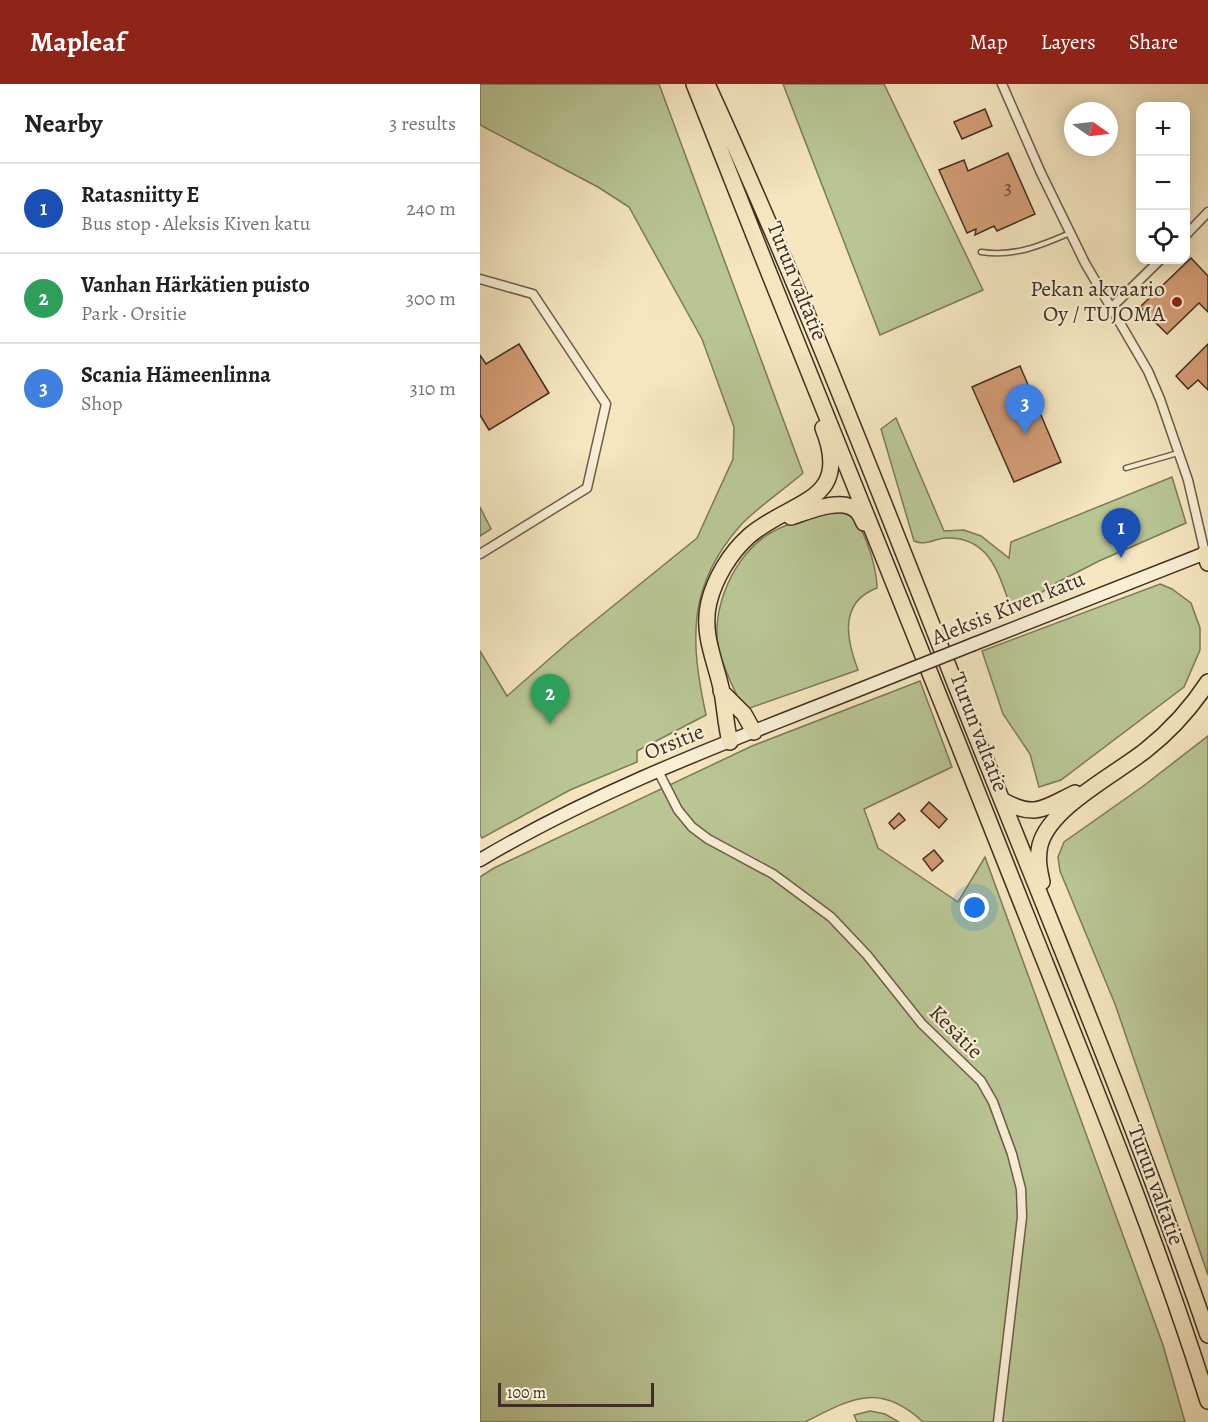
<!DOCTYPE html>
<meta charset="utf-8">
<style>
body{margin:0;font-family:Alegreya,serif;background:#f2f2f2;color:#202124}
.controls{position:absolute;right:18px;top:18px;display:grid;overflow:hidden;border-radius:12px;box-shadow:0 3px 15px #0003}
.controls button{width:54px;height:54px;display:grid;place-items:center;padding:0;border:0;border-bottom:2px solid #e0e0e0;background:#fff;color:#202124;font:30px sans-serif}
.compass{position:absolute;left:584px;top:18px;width:54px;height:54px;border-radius:50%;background:#fff;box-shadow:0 3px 15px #0003;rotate:104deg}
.scale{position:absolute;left:18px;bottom:15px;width:156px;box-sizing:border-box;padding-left:6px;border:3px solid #402e22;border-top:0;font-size:16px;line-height:21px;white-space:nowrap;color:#402e22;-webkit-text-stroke:4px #f8efd5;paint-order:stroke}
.you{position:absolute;left:495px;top:824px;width:21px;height:21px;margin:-15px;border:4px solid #fff;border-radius:50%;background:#1a73e8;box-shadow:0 0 0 9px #1a73e833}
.badge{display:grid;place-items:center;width:39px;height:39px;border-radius:50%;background:#8f2418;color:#fff;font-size:20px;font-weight:700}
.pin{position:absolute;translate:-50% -50px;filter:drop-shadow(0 2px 3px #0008)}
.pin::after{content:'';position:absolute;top:32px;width:21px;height:18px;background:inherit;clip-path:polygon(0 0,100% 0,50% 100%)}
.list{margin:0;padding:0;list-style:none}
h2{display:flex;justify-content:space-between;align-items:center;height:78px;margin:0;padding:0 24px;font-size:26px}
h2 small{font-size:20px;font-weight:400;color:#757577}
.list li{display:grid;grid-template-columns:39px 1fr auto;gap:18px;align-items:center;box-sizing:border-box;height:90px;padding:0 24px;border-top:2px solid #e0e0e0}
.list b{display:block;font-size:22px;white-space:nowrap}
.list p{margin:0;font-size:20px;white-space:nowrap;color:#757577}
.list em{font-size:20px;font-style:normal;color:#757577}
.icon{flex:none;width:33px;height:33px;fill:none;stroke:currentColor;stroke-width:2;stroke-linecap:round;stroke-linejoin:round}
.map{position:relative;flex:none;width:728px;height:1338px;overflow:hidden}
header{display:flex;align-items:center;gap:36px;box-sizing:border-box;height:84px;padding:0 30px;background:#8f2418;color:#fff}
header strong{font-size:28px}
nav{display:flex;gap:33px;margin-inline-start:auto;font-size:21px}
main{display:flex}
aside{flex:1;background:#fff}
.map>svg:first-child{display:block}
</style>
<header>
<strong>Mapleaf</strong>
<nav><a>Map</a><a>Layers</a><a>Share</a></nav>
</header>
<main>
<aside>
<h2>Nearby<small>3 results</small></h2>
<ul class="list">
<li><span class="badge" style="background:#1a4fb4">1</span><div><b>Ratasniitty E</b><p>Bus stop · Aleksis Kiven katu</p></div><em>240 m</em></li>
<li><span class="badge" style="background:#2e9e5b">2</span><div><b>Vanhan Härkätien puisto</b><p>Park · Orsitie</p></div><em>300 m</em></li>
<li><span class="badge" style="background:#3f7fe0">3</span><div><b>Scania Hämeenlinna</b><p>Shop</p></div><em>310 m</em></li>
</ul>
</aside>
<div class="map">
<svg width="728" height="1338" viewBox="0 0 728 1338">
<rect width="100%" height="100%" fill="#f5e6bf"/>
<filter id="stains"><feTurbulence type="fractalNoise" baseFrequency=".00333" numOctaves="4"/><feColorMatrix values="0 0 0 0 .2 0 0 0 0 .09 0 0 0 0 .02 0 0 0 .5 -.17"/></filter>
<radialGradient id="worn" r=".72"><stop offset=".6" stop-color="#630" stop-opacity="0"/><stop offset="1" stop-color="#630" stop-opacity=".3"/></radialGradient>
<!-- green -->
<path fill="#b9c694" stroke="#7c7a5b" stroke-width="1.5" d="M0,0H179L323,389C305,405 275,425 260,442C207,502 210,557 226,631L157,667V678L90,706L2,754L0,750V567L27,612L91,556L217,454L253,375L254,343L222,255L149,123L118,103L0,41Z
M303,0H404L503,206L400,251Z
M416,334L464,447L484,446L501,452L529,474L531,458L692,393L706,439L619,477L578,498L537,524L530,521C518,488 509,452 465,454C454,455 445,462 434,457L401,345Z
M0,423L11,445L0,452Z
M353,427C361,428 370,430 375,436C387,451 397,486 397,504C359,518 366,555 378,586L267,625L260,619C253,602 244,585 239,567C229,526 255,468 292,448C309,438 335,433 353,427Z
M680,500L692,505L711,519L720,544V566L704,603L581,696L559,703L550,670L523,630L502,567Z
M440,597L472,683L384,725L398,764L478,818L505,773L683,1261L705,1338H443C399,1297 371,1315 325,1338H0V793L14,784L272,662Z
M728,652V1191L635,920L580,787L578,773L584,758L662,703Z
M390,1327L405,1330L419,1338H377L374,1331Z"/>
<!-- building -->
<path fill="#d39c75" stroke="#402e22" stroke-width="1.5" d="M505,25L512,42L482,55L474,38Z
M528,69L555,130L517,147L514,142L495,151L496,145L487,149L459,86L484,76L488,87Z
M711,174L728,192V228L719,219L687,250L660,223Z
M39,260L69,309L9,346L0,331V271L6,280Z
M728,260V306L718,296L708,305L696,292Z
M540,282L581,378L534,398L492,303Z
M449,718L467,735L459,744L441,727Z
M419,729L425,736L414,745L409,739Z
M454,766L463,777L452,787L443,775Z"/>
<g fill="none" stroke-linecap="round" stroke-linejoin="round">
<defs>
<path id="lane" d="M501,168C534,173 560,162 590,149
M646,384L698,369"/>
<path id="street" d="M522,0L561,89L605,179L668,287L680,315L708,396L725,469
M706,151L728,128
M0,195L53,210L126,320L107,404L0,470
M631,224L680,176
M178,687L198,726L212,743L228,755L293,790L351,833L387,871L442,940L501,997L513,1018L532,1070L541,1105L542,1133L518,1338"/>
<path id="secondary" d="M494,560L728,468
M0,776C129,699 272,649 411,593"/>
<path id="highway" d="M214,0C324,280 439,558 549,838C612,996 677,1155 728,1317
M227,0C322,207 404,420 488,632C570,837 656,1042 728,1251
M311,433C327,428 363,412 377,427C380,430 382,435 384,439
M725,469L728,479
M241,607L264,630L274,648
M250,658C246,642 245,625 242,608C236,578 221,550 229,518C235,494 250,469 269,452C312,415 373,419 343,344
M522,716C555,735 564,724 595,709
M562,798C559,785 557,774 560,761C570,723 636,690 666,666C690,647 711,624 728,598"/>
</defs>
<!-- lane casing -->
<use href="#lane" stroke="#6d5c49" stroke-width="7"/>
<!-- street casing -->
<use href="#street" stroke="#6d5c49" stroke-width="11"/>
<!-- secondary casing -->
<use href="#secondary" stroke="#402e22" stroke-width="15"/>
<!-- highway casing -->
<use href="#highway" stroke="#402e22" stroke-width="18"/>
<!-- lane -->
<use href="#lane" stroke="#f8efd5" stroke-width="4"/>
<!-- street -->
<use href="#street" stroke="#f8efd5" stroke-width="8"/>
<!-- secondary -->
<use href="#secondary" stroke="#f8efd5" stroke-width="12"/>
<!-- highway -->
<use href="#highway" stroke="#f5e6bf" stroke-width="15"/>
<defs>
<path id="secondary-bridge" d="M411,593L494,560"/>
</defs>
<!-- secondary-bridge casing -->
<use href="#secondary-bridge" stroke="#402e22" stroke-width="15" stroke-linecap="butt"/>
<!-- secondary-bridge -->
<use href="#secondary-bridge" stroke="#f8efd5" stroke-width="12"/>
</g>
<!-- markers -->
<circle fill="#8f2418" stroke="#f8efd5" stroke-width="2" cx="697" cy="218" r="6"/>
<g text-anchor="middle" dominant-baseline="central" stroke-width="4.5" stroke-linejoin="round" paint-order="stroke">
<!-- number labels -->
<g font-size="20" fill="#654a37">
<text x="528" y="103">3</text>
</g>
<!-- street labels -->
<g font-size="22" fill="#402e22" stroke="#f8efd5">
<text transform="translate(317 197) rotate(68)">Turun valtatie</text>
<text transform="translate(528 524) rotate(-22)">Aleksis Kiven katu</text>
<text transform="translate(499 648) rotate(69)">Turun valtatie</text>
<text transform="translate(194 658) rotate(-22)">Orsitie</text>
<text transform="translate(476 948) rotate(45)">Kesätie</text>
<text transform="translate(676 1101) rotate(70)">Turun valtatie</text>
</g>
<!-- poi labels -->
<g font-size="22" fill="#402e22" stroke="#f8efd5" text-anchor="end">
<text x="685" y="205">Pekan akvaario<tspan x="685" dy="25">Oy / TUJOMA</tspan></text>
</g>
</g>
<rect width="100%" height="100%" filter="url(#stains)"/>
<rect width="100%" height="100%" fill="url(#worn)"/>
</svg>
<div class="controls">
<button>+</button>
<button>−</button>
<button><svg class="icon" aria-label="locate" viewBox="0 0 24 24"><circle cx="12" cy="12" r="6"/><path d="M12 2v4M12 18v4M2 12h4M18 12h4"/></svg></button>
</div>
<svg class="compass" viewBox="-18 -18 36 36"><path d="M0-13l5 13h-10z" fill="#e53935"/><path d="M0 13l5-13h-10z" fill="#757577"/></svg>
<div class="scale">100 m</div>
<div class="you"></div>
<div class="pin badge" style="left:641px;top:474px;background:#1a4fb4">1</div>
<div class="pin badge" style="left:70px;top:640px;background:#2e9e5b">2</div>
<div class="pin badge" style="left:545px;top:350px;background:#3f7fe0">3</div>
</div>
</main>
